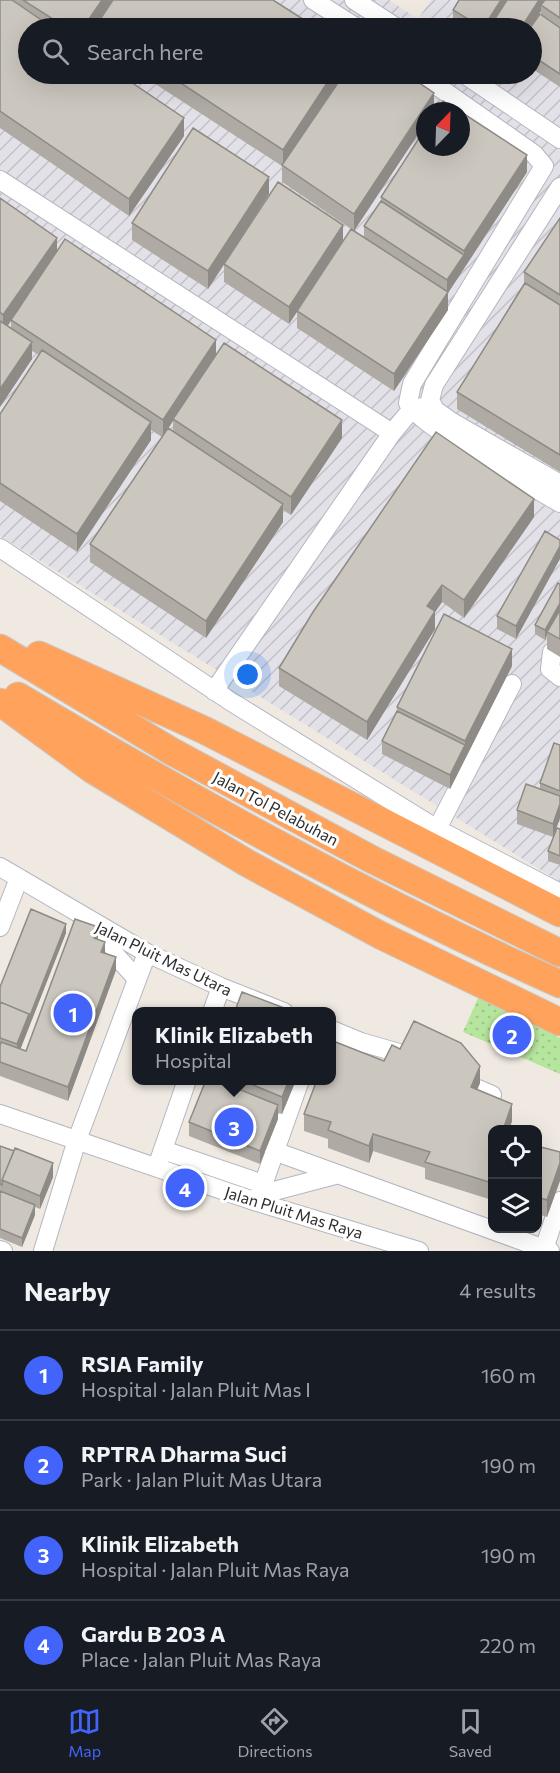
<!DOCTYPE html>
<meta charset="utf-8">
<style>
body{margin:0;font-family:Commissioner,sans-serif;background:#242831;color:#f1f3f6}
.controls{position:absolute;right:18px;bottom:18px;display:grid;overflow:hidden;border-radius:12px;box-shadow:0 6px 24px #0002}
.controls button{width:54px;height:54px;display:grid;place-items:center;padding:0;border:0;border-bottom:2px solid #363941;background:#171b24;color:#f1f3f6;font:30px sans-serif}
.compass{position:absolute;left:416px;top:102px;width:54px;height:54px;border-radius:50%;background:#171b24;box-shadow:0 6px 24px #0002;rotate:23deg}
.you{position:absolute;left:248px;top:675px;width:21px;height:21px;margin:-15px;border:4px solid #fff;border-radius:50%;background:#1a73e8;box-shadow:0 0 0 9px #1a73e833}
.badge{display:grid;place-items:center;width:39px;height:39px;border-radius:50%;background:#4264fb;color:#fff;font-size:20px;font-weight:700}
.pin{position:absolute;translate:-50% -50%;border:3px solid #fff;box-shadow:0 2px 6px #0006}
.popup{position:absolute;left:132px;top:1007px;width:204px;height:78px;box-sizing:border-box;display:grid;place-content:center;border-radius:12px;background:#171b24;filter:drop-shadow(0 2px 4px #0005);font-size:20px;white-space:nowrap;color:#9ea1a6}
.popup b{font-size:22px;color:#f1f3f6}
.popup::after{content:'';position:absolute;left:50%;top:100%;margin-left:-12px;border:12px solid transparent;border-top-color:#171b24}
.list{margin:0;padding:0;list-style:none}
h2{display:flex;justify-content:space-between;align-items:center;height:78px;margin:0;padding:0 24px;font-size:26px}
h2 small{font-size:20px;font-weight:400;color:#9ea1a6}
.list li{display:grid;grid-template-columns:39px 1fr auto;gap:18px;align-items:center;box-sizing:border-box;height:90px;padding:0 24px;border-top:2px solid #363941}
.list b{display:block;font-size:22px;white-space:nowrap}
.list p{margin:0;font-size:20px;white-space:nowrap;color:#9ea1a6}
.list em{font-size:20px;font-style:normal;color:#9ea1a6}
.icon{flex:none;width:33px;height:33px;fill:none;stroke:currentColor;stroke-width:2;stroke-linecap:round;stroke-linejoin:round}
.map{position:relative;flex:none;width:560px;height:1251px;overflow:hidden}
.search{position:absolute;background:#171b24;box-shadow:0 6px 24px #0002;left:18px;right:18px;top:18px;height:66px;display:flex;align-items:center;gap:15px;box-sizing:border-box;padding:0 21px;border-radius:33px;color:#9ea1a6;font-size:22px}
.sheet{height:438px;background:#171b24}
nav{display:flex;justify-content:space-around;align-items:center;box-sizing:border-box;height:84px;border-top:2px solid #363941;background:#171b24;font-size:16px;color:#9ea1a6}
nav a{display:grid;justify-items:center;gap:3px}
nav .on{color:#4264fb}
.map>svg:first-child{display:block}
</style>
<div class="map">
<svg width="560" height="1251" viewBox="0 0 560 1251">
<defs>
<pattern id="industrial-furrows" width="10" height="10" patternUnits="userSpaceOnUse" patternTransform="scale(1.5)"><rect width="10" height="10" fill="#e3e1e8"/><path d="M-1 1l2-2M0 10L10 0M9 11l2-2" fill="none" stroke="#c3c1c7"/></pattern>
<pattern id="park-dots" width="8" height="8" patternUnits="userSpaceOnUse" patternTransform="scale(1.5)"><rect width="8" height="8" fill="#b6e59e"/><path d="M2 2h.1M6 6h.1" fill="none" stroke="#9dc588" stroke-width="1.8" stroke-linecap="round"/></pattern>
</defs>
<rect width="100%" height="100%" fill="#efe9e1"/>
<!-- industrial -->
<path fill="url(#industrial-furrows)" fill-rule="evenodd" d="M0,0H389L418,19L431,0H560V882L0,536ZM28,28H532V74H28ZM425,111H461V147H425Z"/>
<!-- park -->
<path fill="url(#park-dots)" d="M479,996L560,1038V1074L463,1032Z"/>
<g fill="none" stroke-linecap="round" stroke-linejoin="round">
<defs>
<path id="minor" d="M313,0L357,28
M354,0L397,28
M420,74L534,154L544,166L412,384L408,403C423,429 529,484 560,503
M464,74L560,139
M0,180L392,433
M560,187L434,385L430,400L435,410L452,422L560,484
M0,548L230,701L437,829L560,893
M552,652L550,669L560,677
M214,691L392,433L407,415L422,407
M437,829L512,684
M0,867L147,953L221,987L284,1012
M0,927L19,878
M90,927L137,979
M212,1012L221,987
M332,1030L361,1042L406,1055
M478,1089L492,1095
M0,1114L257,1202L419,1251
M163,1150L263,1184
M274,1151L550,1251
M159,1161L187,1080
M259,1195L335,1175
M257,1202L300,1080
M544,1249L560,1201
M0,1250L3,1251
M43,1251L77,1140L147,953"/>
<path id="highway" d="M0,648L171,751L371,859L560,953
M39,655L204,730L560,913
M18,696C195,801 373,900 560,984
M0,702L93,770L247,863L380,935L560,1022"/>
</defs>
<!-- minor casing -->
<use href="#minor" stroke="#b4b7c1" stroke-width="20"/>
<!-- highway casing -->
<use href="#highway" stroke="#c9c9c9" stroke-width="29"/>
<!-- minor -->
<use href="#minor" stroke="#fff" stroke-width="18"/>
<!-- highway -->
<use href="#highway" stroke="#ffa35c" stroke-width="27"/>
</g>
<!-- wall -->
<path fill="#afaba4" fill-rule="evenodd" d="M0,0H273L317,28H28L184,136L129,216L0,128Z
M560,0V87L531,68V28H461L453,23V10ZM541,11V15L531,27Z
M140,74H406L434,110L425,111L354,231L282,182V166Z
M527,172L448,293V310L394,391L297,328V312L289,324L224,282V265L208,289L132,240V223L269,194L236,245L343,241L364,238V226L381,201V197Z
M0,198L57,251L342,438L291,515L283,510V522L206,638L90,562V544L162,437L151,430V440L77,552L0,501V414L39,355L32,351V359L0,407ZM11,321V328L8,326ZM173,421V431L168,428Z
M560,218V472L457,409V392L524,283V272Z
M534,517L464,618L442,602L435,612V629L367,740L279,686V668Z
M545,531L516,639L497,629V616Z
M560,584V657L547,649V635L545,640L535,634V625Z
M512,666L450,789L382,754V741L397,711V707Z
M560,745V818L553,837L517,824V810L540,788V783Z
M560,829V865L548,861V851Z
M66,933L20,1049L26,1051L98,939L116,970L68,1101L0,1076V987Z
M384,1061L480,1083L477,1090L512,1121L509,1130H492V1200L425,1179V1168L373,1151L369,1163L328,1148V1139L304,1131V1114Z
M206,1080H296L282,1114L278,1113V1119L260,1164L189,1136V1122Z
M0,1146L53,1177L40,1209L35,1207V1215L22,1247L0,1238Z
M537,1146L560,1152L547,1217L537,1214Z
M171,1184L199,1188L196,1197L171,1188Z"/>
<!-- shaded-wall -->
<path fill="#8e8b86" d="M102,0H113L95,28H83Z
M501,0H508L492,28H483Z
M539,0H548L541,5V11L530,28H521Z
M333,74H344L283,165V150Z
M434,93V110L425,111V124L354,231V214Z
M184,118V136L129,216V199Z
M527,155V172L448,293V310L394,391V374L447,293V280L464,255V251Z
M269,177V194L208,289V271Z
M343,225V242L289,324V307Z
M57,238V255L3,332V315Z
M216,340V357L173,419V421L163,437V420Z
M32,342V359L0,407V389Z
M342,420V438L291,515V497Z
M151,422V440L77,552V534Z
M534,499V517L464,618V600Z
M283,504V522L206,638V621Z
M560,546V559L516,639V626Z
M442,585V602L435,612V629L367,740V722L427,606Z
M560,603V612L547,632V635L545,640V630Z
M512,649V666L450,789V775L465,745V741Z
M560,804V818L553,837V824Z
M66,924V933L17,1058V1044Z
M98,927V941L94,938Z
M105,942V955L101,952Z
M116,957V970L68,1101V1087Z
M480,1066V1083L471,1104V1087Z
M289,1080H296L282,1114V1097Z
M512,1104V1121L509,1130H503Z
M278,1105V1119L260,1164V1151Z
M373,1134V1151L369,1163V1146Z
M53,1163V1177L40,1209V1196Z
M560,1163V1181L547,1217V1200Z
M35,1205V1215L22,1247V1238Z"/>
<!-- building -->
<path fill="#cbc7bf" stroke="#8e8b86" stroke-width="1.5" d="M0,0H12L53,28H28V74H119L184,118L129,199L0,111Z
M23,0H102L83,28H67Z
M113,0H273L317,28H98L95,27Z
M459,0H501L483,28L453,10Z
M507,0H539L521,28H489Z
M545,0H560V18L541,5Z
M540,14L560,28V74L531,55V28H530Z
M167,74H333L283,150Z
M344,74H406L434,93L354,214L282,165Z
M443,101L459,111H437Z
M461,112L527,155L464,251L381,197L425,129V147H461Z
M193,128L269,177L208,271L132,223Z
M278,182L343,225L289,307L224,264Z
M0,198L57,238L3,315L0,312Z
M381,201L464,255L447,280L364,226Z
M560,218V295L524,272Z
M351,229L448,292L394,374L297,311Z
M65,239L216,340L163,420L11,320Z
M525,283L560,305V455L457,392Z
M0,321L32,342L0,389Z
M224,343L342,420L291,497L173,419Z
M42,350L151,422L77,534L0,483V414Z
M168,428L283,504L206,621L90,544Z
M436,432L534,499L464,600L442,585L427,606L435,611L367,722L279,668L313,612Z
M545,531L560,540V546L516,626L497,616Z
M558,583L560,584V603L545,630L535,625Z
M560,610V639L547,632Z
M444,614L512,649L465,741L397,707Z
M397,711L465,745L450,775L382,741Z
M554,743L560,745V791L540,783Z
M526,784L560,796V804L553,824L517,810Z
M557,828L560,829V856L548,851Z
M31,909L66,924L29,1018V1014L0,1002V987Z
M75,919L98,927L94,938L105,942L101,952L116,957L68,1087L0,1062V1046L1,1042L26,1051Z
M242,992L292,1011H235Z
M0,1002L29,1014L17,1044L0,1038Z
M414,1021L461,1043L480,1066L471,1087L512,1104L503,1130H492V1183L425,1162L430,1152L373,1134L369,1146L328,1130L331,1122L304,1114L317,1080H332V1046L333,1041L384,1061L392,1045L400,1049Z
M206,1080H216L278,1105L260,1151L189,1122Z
M241,1080H289L282,1097Z
M0,1146L14,1151L2,1180V1185L0,1184Z
M537,1146L560,1152V1163L547,1200L537,1197Z
M15,1148L53,1163L40,1196L2,1180Z
M174,1175L199,1183L196,1192L171,1184Z
M0,1191L35,1205L22,1238L0,1229Z"/>
<g text-anchor="middle" dominant-baseline="central" stroke-width="6" stroke-linejoin="round" paint-order="stroke">
<!-- street labels -->
<g font-size="16" fill="#2e2e2e" stroke="#fff">
<text transform="translate(276 808) rotate(28)">Jalan Tol Pelabuhan</text>
<text transform="translate(164 958) rotate(26)">Jalan Pluit Mas Utara</text>
<text transform="translate(294 1212) rotate(17)">Jalan Pluit Mas Raya</text>
</g>
</g>
</svg>
<div class="controls">
<button><svg class="icon" aria-label="locate" viewBox="0 0 24 24"><circle cx="12" cy="12" r="6"/><path d="M12 2v4M12 18v4M2 12h4M18 12h4"/></svg></button>
<button><svg class="icon" aria-label="layers" viewBox="0 0 24 24"><path d="M12 4l9 5-9 5-9-5zM3 14l9 5 9-5"/></svg></button>
</div>
<svg class="compass" viewBox="-18 -18 36 36"><path d="M0-13l5 13h-10z" fill="#e53935"/><path d="M0 13l5-13h-10z" fill="#9ea1a6"/></svg>
<div class="you"></div>
<div class="pin badge" style="left:73px;top:1013px">1</div>
<div class="pin badge" style="left:512px;top:1035px">2</div>
<div class="pin badge" style="left:234px;top:1127px">3</div>
<div class="popup"><b>Klinik Elizabeth</b>Hospital</div>
<div class="pin badge" style="left:185px;top:1188px">4</div>
<div class="search"><svg class="icon" aria-label="search" viewBox="0 0 24 24"><circle cx="10" cy="10" r="6"/><path d="M15 15l6 6"/></svg>Search here</div>
</div>
<section class="sheet">
<h2>Nearby<small>4 results</small></h2>
<ul class="list">
<li><span class="badge">1</span><div><b>RSIA Family</b><p>Hospital · Jalan Pluit Mas I</p></div><em>160 m</em></li>
<li><span class="badge">2</span><div><b>RPTRA Dharma Suci</b><p>Park · Jalan Pluit Mas Utara</p></div><em>190 m</em></li>
<li><span class="badge">3</span><div><b>Klinik Elizabeth</b><p>Hospital · Jalan Pluit Mas Raya</p></div><em>190 m</em></li>
<li><span class="badge">4</span><div><b>Gardu B 203 A</b><p>Place · Jalan Pluit Mas Raya</p></div><em>220 m</em></li>
</ul>
</section>
<nav>
<a class="on"><svg class="icon" aria-label="map" viewBox="0 0 24 24"><path d="M3 6l6-2 6 2 6-2v14l-6 2-6-2-6 2zM9 4v14M15 6v14"/></svg>Map</a>
<a><svg class="icon" aria-label="directions" viewBox="0 0 24 24"><path d="M12 3l9 9-9 9-9-9zM9 14v-3h6M13 9l2 2-2 2"/></svg>Directions</a>
<a><svg class="icon" aria-label="saved" viewBox="0 0 24 24"><path d="M7 4h10v16l-5-4-5 4z"/></svg>Saved</a>
</nav>
